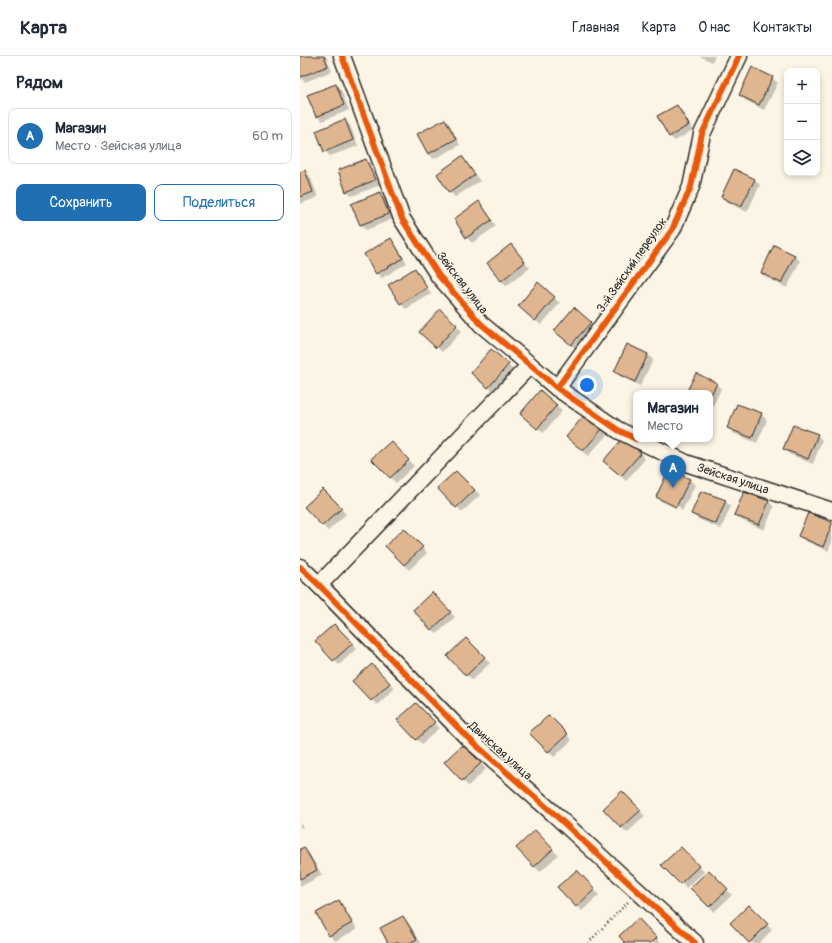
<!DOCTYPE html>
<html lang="ru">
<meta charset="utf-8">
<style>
body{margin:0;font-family:Pangolin,sans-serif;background:#f2f2f3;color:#1f2937}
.controls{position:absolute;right:12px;top:12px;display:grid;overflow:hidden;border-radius:8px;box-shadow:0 2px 6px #0003}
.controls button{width:36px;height:36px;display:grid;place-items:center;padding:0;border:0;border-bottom:1px solid #e0e1e3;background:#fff;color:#1f2937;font:20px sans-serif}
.you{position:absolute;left:287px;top:329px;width:14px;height:14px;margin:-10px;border:3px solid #fff;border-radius:50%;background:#1a73e8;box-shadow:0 0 0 6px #1a73e833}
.badge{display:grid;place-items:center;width:26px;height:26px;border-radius:50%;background:#1f6fb2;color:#fff;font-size:13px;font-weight:700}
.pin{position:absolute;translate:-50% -33px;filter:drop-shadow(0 1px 2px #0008)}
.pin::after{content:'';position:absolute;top:21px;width:14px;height:12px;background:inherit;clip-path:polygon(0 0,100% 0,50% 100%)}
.popup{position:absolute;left:333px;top:334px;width:80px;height:52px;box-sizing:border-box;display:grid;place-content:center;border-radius:8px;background:#fff;filter:drop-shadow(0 1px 3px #0005);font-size:13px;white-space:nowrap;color:#747a83}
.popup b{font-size:15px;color:#1f2937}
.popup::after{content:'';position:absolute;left:50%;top:100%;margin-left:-8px;border:8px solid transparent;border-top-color:#fff}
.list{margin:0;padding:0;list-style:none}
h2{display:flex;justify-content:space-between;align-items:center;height:52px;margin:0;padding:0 16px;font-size:17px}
h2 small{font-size:13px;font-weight:400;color:#747a83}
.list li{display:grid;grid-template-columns:26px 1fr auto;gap:12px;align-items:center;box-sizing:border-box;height:56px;margin:0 8px 8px;padding:0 8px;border:1px solid #e0e1e3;border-radius:8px}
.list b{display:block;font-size:15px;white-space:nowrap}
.list p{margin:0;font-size:13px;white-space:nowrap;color:#747a83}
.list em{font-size:13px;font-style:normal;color:#747a83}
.actions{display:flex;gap:8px;padding:12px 16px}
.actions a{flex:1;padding:9px 0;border:1px solid #1f6fb2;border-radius:8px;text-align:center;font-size:14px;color:#1f6fb2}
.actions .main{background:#1f6fb2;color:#fff}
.icon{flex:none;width:22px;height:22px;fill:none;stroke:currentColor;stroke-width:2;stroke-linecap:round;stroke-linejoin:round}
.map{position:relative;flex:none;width:532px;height:887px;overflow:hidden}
header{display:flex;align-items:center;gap:24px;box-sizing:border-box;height:56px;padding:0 20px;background:#fff;border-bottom:1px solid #e0e1e3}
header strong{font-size:19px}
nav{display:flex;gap:22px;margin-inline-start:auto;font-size:14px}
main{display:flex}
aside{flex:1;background:#fff}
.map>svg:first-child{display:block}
</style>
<header>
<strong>Карта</strong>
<nav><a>Главная</a><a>Карта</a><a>О нас</a><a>Контакты</a></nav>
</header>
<main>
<aside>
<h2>Рядом<small></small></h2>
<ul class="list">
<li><span class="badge">A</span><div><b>Магазин</b><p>Место · Зейская улица</p></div><em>60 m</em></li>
</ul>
<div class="actions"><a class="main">Сохранить</a><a>Поделиться</a></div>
</aside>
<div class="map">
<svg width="532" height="887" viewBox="0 0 532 887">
<rect width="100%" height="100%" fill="#fcf5e5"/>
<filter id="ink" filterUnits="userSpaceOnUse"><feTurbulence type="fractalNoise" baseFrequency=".025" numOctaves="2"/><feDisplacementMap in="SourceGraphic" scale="8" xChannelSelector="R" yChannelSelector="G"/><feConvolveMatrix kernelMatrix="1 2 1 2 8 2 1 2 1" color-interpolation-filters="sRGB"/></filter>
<g filter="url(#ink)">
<!-- shadow -->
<path fill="#0003" fill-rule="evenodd" d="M0,0H26L32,15L5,26L0,21Z
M400,0H415L412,6Z
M472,22L478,27L464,54L445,44L440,39Z
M36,29L41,34L49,54L22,65L17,60Z
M377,50L382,55L393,74L375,85L369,80Z
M44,64L50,69L58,90L30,100L25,95Z
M145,64L150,69L160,89L134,103L129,98L119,78Z
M162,101L167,107L180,125L155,141L150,136Z
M66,104L71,109L80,129L52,140L47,135Z
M435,114L455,124L460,129L447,156L427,146L422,141Z
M4,115L10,120L18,141L0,148V117Z
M80,138L85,143L93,163L66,174L61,169L53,149Z
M179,146L184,152L196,170L172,187L166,181Z
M90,183L96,189L107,207L82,222L77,217Z
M211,189L230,212L206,230L201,224Z
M475,190L495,200L500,205L487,232L467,222L462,217Z
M114,214L120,219L131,238L106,253L101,248L90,229Z
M254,242L260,247L241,269L224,255Z
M140,255L162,275L142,296L121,276Z
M291,266L296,272L277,294L260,280Z
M328,289L348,298L353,304L340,330L321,321L315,316Z
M208,309L213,314L194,336L178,322Z
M416,328L421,333L410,356V337H387Z
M240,336L262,355L243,377L227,363Z
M461,358L467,364L457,387L433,377L428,371Z
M302,372L308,378L288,400L272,386Z
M517,379L522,384L513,408L489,398L484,392Z
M91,387L114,410L96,427L73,403Z
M340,397L345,403L326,425L310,411Z
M369,414L390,424L395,429L382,455L362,446L357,441ZM362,443L381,452L380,454L362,445Z
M156,416L180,439L162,456L139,432Z
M23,435L46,458L28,475L5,451Z
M425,445L431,450L421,473L398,463L393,458Z
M469,446L474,451L464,474L441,464L435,459Z
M532,467V486L528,495L505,485L499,480Z
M104,474L127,497L109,514L86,490Z
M132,538L155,561L137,578L114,554Z
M34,569L57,592L39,609L16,585Z
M166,584L190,607L172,624L149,600Z
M72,609L95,632L77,649L54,625Z
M116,648L139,672L122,688L98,664Z
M249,661L272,684L254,701L231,677Z
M163,689L186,713L168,730L145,706Z
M322,736L345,760L327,777L304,753Z
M0,766L3,771L0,772Z
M235,775L258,799L240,816L217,792Z
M4,792L9,797L22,819L0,831V794Z
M381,792L404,816L386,832L363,809Z
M277,815L299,839L282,855L259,831Z
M409,816L432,839L414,856L392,832Z
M38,846L44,851L57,873L35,885L30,879Z
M449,851L472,874L459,887H451L432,867Z
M103,861L108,866L121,887H90Z
M338,864L361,887H327Z"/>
<!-- building -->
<path fill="#e0b690" stroke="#2b2b2b" d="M0,0H24L28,10L0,21Z
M452,11L473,21L459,49L439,39Z
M36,28L44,49L16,61L7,39Z
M377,49L389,69L369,81L357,60Z
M45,63L53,84L24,96L16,75Z
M145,63L156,83L128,98L117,78Z
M162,100L175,119L149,137L137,118Z
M66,103L75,124L46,136L38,114Z
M434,113L455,123L441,151L421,141Z
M5,114L13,136L0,141V116Z
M80,136L89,158L60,169L51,148Z
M179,145L192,164L166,182L154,163Z
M91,182L103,202L76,218L64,198Z
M211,188L225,206L201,225L187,207Z
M474,189L495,199L481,227L461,217Z
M115,212L127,232L100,248L88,229Z
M238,226L255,241L235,265L218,250Z
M274,251L291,266L271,289L254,275Z
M140,253L157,269L136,292L119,276Z
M327,288L348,298L335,326L314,316Z
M191,293L209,308L188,332L171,317Z
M396,317L417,327L410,341V337H386Z
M240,334L257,349L237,373L220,358Z
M437,348L462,357L452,382L427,372Z
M286,357L303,372L283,395L266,381Z
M493,369L518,378L508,403L483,393Z
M323,382L341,397L321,420L303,405Z
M91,385L109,404L90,422L71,403Z
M369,413L390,423L376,451L356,441Z
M156,415L175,434L156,452L137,432Z
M23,433L42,452L22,470L4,451Z
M401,435L426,444L416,468L391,458Z
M444,436L469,445L459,469L434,459Z
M508,457L532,466V468L523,491L498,480Z
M104,472L123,491L104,509L85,490Z
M132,536L151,556L131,574L113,554Z
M34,568L53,587L33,605L15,585Z
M166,582L185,601L166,620L147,600Z
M72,608L90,627L71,645L52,625Z
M116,647L135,666L116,684L97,664Z
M249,659L268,678L248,696L229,677Z
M163,688L181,707L162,725L144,706Z
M322,735L341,754L321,772L303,753Z
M235,774L253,793L234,811L216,792Z
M4,791L17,814L0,823V793Z
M381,791L399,810L380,828L361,809Z
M277,814L295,833L276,851L257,831Z
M409,814L428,833L409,851L390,832Z
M39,844L52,867L29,880L16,857Z
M449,849L468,868L449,887L430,867Z
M103,860L117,883L109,887H88L80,872Z
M338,862L357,882L351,887H325L319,880Z"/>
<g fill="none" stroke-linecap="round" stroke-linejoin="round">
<defs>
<g id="minor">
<path d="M42,0L102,163L139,220L181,268L230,309L257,332L318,374L336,383"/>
<path d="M257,332L372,174L391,131L402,78L439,0"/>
<path id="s1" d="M336,383L386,407L532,455"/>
<path d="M0,511L19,529L168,682L252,756L330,828L395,887"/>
<path d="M19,529L230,309"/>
</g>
</defs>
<!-- minor casing -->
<use href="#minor" stroke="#2b2b2b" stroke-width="19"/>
<!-- path -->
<path stroke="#2b2b2b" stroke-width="2.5" stroke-dasharray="1 3" stroke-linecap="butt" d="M288,887L328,846"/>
<!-- minor -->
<use href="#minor" stroke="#fcf5e5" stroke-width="16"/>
<defs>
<path id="cycleway" d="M42,0L102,163L139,220L181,268L230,309L257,332L318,374L336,383
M257,332L372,174L391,131L402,78L439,0
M0,511L19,529L168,682L252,756L330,828L395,887"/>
</defs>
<!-- cycleway casing -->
<use href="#cycleway" stroke="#fcf5e5" stroke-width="8"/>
<!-- cycleway -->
<use href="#cycleway" stroke="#e8590c" stroke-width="6"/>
</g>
</g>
<g text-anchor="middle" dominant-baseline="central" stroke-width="3" stroke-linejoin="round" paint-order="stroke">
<!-- street labels -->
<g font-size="12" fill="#2b2b2b" stroke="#fcf5e5">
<text transform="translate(332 209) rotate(-55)">3-й Зейский переулок</text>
<text transform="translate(162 227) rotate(52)">Зейская улица</text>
<text stroke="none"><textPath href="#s1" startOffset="105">Зейская улица</textPath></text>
<text transform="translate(200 695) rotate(42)">Двинская улица</text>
</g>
</g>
</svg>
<div class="controls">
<button>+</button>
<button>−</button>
<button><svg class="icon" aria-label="layers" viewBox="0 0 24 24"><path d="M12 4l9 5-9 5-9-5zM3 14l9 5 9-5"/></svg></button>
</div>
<div class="you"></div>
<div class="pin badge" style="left:373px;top:432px">A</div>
<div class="popup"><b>Магазин</b>Место</div>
</div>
</main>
